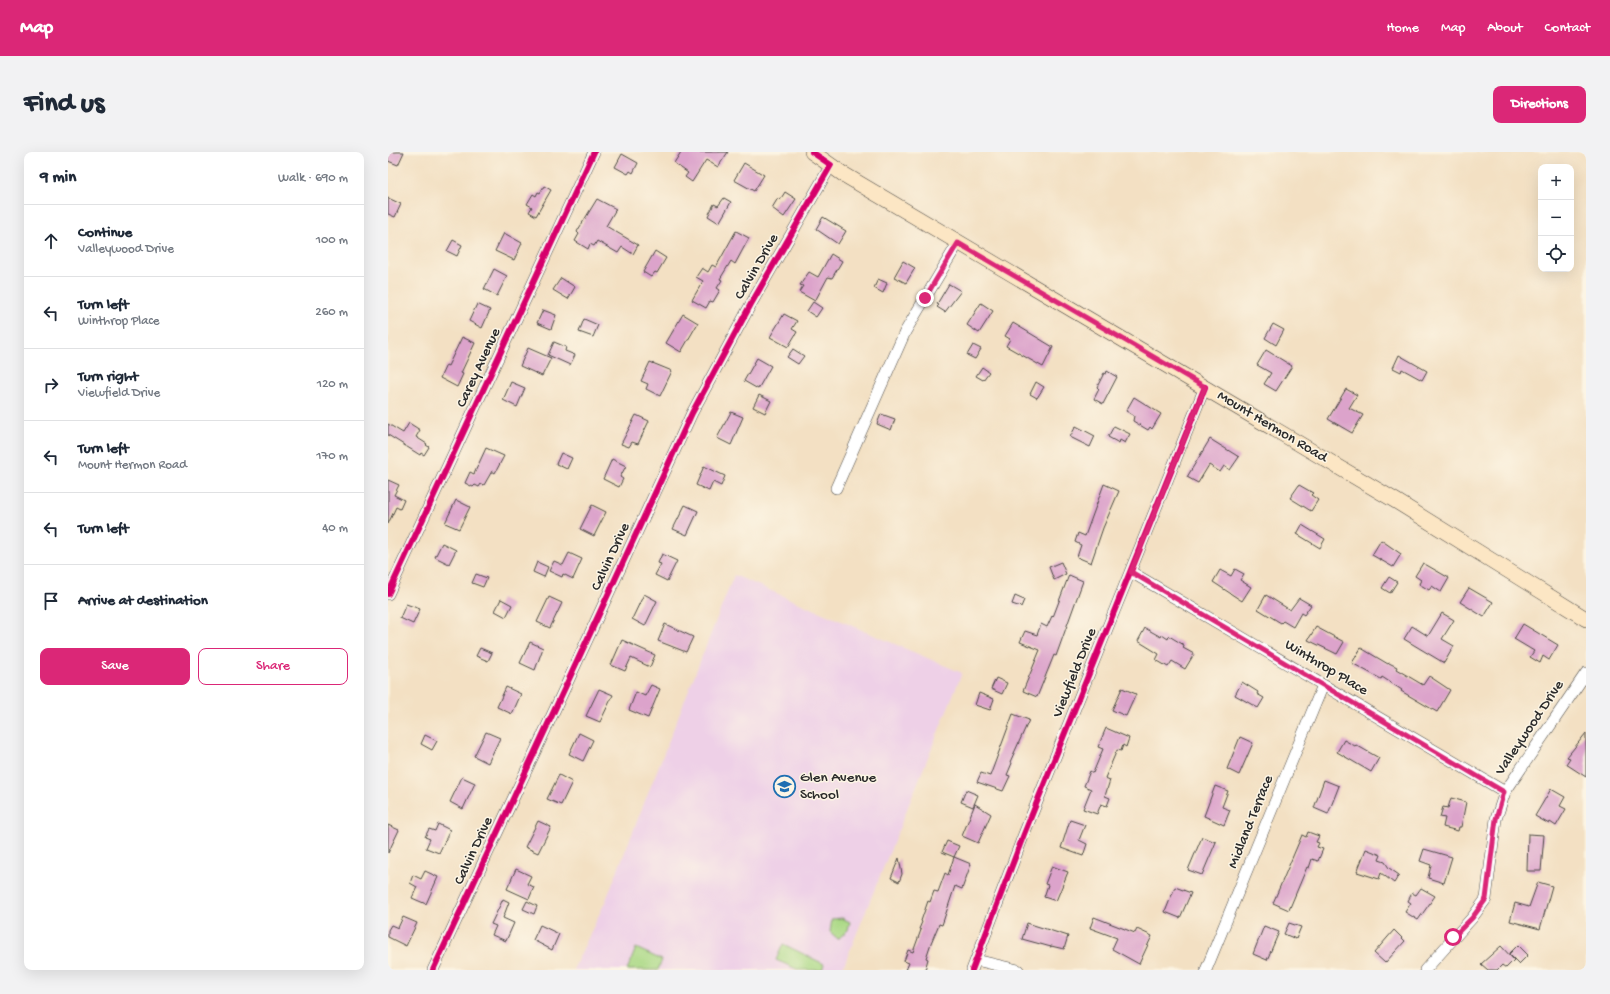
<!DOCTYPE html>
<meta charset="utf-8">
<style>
body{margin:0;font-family:"Gochi Hand",sans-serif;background:#f2f2f3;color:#1f2937}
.controls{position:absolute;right:12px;top:12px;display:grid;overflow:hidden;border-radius:8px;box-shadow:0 4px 16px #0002}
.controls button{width:36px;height:36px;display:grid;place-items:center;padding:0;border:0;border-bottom:1px solid #e0e1e3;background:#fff;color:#1f2937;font:20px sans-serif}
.stop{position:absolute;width:12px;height:12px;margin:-9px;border:3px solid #db2777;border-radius:50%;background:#fff}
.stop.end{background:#db2777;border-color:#fff;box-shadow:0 1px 4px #0008}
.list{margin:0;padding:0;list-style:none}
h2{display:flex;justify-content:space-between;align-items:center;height:52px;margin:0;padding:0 16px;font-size:17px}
h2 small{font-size:13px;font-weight:400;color:#747a83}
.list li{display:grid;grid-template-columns:26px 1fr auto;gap:12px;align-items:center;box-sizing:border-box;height:72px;padding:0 16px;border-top:1px solid #e0e1e3}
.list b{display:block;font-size:15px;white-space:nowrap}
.list p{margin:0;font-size:13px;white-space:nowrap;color:#747a83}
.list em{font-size:13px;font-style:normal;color:#747a83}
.actions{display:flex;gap:8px;padding:12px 16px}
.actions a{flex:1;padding:9px 0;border:1px solid #db2777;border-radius:8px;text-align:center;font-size:14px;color:#db2777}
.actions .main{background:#db2777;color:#fff}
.icon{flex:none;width:22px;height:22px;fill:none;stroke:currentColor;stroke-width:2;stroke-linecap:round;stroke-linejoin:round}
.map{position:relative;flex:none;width:1198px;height:818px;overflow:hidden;border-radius:8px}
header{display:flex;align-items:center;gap:24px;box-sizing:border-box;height:56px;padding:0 20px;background:#db2777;color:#fff}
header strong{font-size:19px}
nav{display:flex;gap:22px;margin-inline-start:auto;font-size:14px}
.intro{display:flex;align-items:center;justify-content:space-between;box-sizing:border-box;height:96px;padding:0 24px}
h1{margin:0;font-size:28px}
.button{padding:10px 18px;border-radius:8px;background:#db2777;color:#fff;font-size:14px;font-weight:700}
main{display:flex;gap:24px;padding:0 24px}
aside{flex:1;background:#fff;border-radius:8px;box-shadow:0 4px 16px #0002}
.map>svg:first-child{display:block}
</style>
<header>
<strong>Map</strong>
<nav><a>Home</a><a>Map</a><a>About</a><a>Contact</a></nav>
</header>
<div class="intro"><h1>Find us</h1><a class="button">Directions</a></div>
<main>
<aside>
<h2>9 min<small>Walk · 690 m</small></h2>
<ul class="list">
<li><svg class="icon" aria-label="ahead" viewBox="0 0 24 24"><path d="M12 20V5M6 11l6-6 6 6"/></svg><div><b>Continue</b><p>Valleywood Drive</p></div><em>100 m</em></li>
<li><svg class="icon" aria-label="left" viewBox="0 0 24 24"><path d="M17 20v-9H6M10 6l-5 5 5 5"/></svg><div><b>Turn left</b><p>Winthrop Place</p></div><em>260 m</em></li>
<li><svg class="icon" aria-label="right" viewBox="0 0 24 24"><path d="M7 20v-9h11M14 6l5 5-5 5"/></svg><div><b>Turn right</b><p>Viewfield Drive</p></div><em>120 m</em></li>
<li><svg class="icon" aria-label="left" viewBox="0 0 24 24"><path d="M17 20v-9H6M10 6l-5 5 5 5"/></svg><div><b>Turn left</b><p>Mount Hermon Road</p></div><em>170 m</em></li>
<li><svg class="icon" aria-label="left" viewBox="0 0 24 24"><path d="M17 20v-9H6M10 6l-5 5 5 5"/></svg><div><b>Turn left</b></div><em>40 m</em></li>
<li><svg class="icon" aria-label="arrive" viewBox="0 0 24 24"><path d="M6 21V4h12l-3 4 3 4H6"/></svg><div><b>Arrive at destination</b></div></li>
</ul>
<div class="actions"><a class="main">Save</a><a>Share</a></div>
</aside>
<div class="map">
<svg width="1198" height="818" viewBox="0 0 1198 818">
<rect width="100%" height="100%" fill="#fcf5e5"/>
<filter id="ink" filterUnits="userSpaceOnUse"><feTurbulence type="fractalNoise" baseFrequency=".025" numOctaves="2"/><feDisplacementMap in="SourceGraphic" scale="8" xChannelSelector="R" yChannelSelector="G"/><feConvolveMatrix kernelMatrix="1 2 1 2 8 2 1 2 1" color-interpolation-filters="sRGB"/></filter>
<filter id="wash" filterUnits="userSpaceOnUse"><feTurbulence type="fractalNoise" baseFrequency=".012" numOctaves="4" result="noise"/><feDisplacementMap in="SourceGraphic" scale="16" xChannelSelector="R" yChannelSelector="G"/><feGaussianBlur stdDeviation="0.9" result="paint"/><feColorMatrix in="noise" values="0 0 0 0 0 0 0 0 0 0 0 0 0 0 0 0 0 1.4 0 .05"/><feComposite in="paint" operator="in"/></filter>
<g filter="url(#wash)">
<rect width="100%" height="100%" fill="#f3e0c3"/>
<!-- built -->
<path fill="#eed0e7" d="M346,423L574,521L454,818H185L218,748Z"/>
<!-- green -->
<path fill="#abd986" stroke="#6b8258" d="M454,766L462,770L460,778L450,787L442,780L444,767Z
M395,792L436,812L434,818H411L388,808Z
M248,796L274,808L270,818H239Z"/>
<g id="blocks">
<!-- building -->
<path fill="#dca3cb" d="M0,0H16L10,13L0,9Z
M293,0H340L330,15L318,8L304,30L297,25L300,21L286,11Z
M234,2L250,11L245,21L242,19L240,22L227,15Z
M356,11L376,23L366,39L346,28Z
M156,34L163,38L148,64L141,60L144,55L139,52L145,42L148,44L150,40L152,41Z
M397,40L408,47L396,65L384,56L390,46L392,48Z
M0,46L13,52L7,65L0,62Z
M336,46L343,50L331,71L320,64L326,52L330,54Z
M209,47L228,57L218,74L250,93L245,102L234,95L230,101L209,89L206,94L202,92L200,97L187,89L191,82L189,80L190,78Z
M435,65L458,79L450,92L428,77Z
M348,79L361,86L347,112L343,109L332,127L334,128L329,136L332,138L325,150L322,149L318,156L304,148L315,129L308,125L314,116L320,120L324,113L328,115Z
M116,81L134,91L126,108L107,99Z
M65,88L74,93L69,104L59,99Z
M267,99L278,106L269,121L267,120L263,125L255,120Z
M443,102L454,109L444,126L440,125L427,149L411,140L415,134L412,133L421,120L430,125Z
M515,109L527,116L518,131L506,125Z
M106,117L119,124L109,144L96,137Z
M173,126L187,135L180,147L165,138Z
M490,127L499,131L495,141L486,136Z
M561,132L573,139L557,160L549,155L551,153L549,152Z
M425,150L434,156L428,165L419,159Z
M593,151L605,159L591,181L579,173Z
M89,152L102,158L94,176L81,169Z
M155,158L168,163L163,177L149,171Z
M295,162L310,171L293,200L278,191Z
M396,162L409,169L404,177L409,180L400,195L382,185Z
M196,167L210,173L205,185L191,180Z
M625,171L665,195L655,215L618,194L622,187L617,184Z
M885,172L896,178L888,193L877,186Z
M74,185L87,191L73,221L75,222L69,235L52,226L58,213L60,214Z
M166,190L178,195L177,199L187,203L182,213L160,203Z
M585,193L593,197L587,207L579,203Z
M140,196L163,206L154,224L132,214Z
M405,197L416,204L410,212L399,205Z
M878,198L904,214L888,239L876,232L883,221L869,213Z
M1011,203L1039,219L1034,228L1014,217L1013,220L1005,216Z
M369,206L383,214L370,237L356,229Z
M262,210L284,219L272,244L258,237L260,232L253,229Z
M594,215L601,220L595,228L588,224Z
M719,219L729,225L715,252L706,247L711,237L709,235L716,221L718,222Z
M123,230L137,236L129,255L115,248Z
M648,230L656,235L649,246L642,242Z
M958,237L969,243L961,256L975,263L964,281L940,267Z
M371,243L383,249L377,261L365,255Z
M746,245L773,262L764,277L762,275L760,278L745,269L746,264L738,259Z
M343,260L355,265L343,293L329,286Z
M493,262L507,267L503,278L489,272Z
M248,263L261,269L250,292L244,290L241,295L233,292Z
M21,271L32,278L28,285L39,292L38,293L41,295L36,303L33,301L32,303L0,283V272L15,281Z
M688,274L707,284L702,295L682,285Z
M726,274L742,282L737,291L732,288L731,291L720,285Z
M822,287L851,305L842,318L836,314L832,320L821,313L810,331L799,325Z
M98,296L116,304L107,321L104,319L96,333L93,332L91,335L87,333L85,335L77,331L82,320L86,322Z
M173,301L184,306L179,317L168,312Z
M224,307L238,314L232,325L235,327L231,335L215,327Z
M316,314L337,324L333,334L325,330L321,339L308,333Z
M0,328L11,333L6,343L16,348L12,357L8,355L0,372Z
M716,332L731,339L715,376L703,411L689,405L693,393L687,390L690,381L697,384Z
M911,333L925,341L923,343L930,348L923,359L902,346Z
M68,348L82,355L71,377L57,371Z
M204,353L218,360L206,384L192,377Z
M297,353L310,359L299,383L285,377Z
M914,373L937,387L932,396L909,382Z
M993,388L1013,402L1005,415L984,403Z
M54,391L68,398L61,412L47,405Z
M181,401L194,407L185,427L175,422L174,425L161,419L166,409L175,413Z
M274,402L289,409L279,429L267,423L273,412L270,411Z
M149,410L160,415L156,425L145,420Z
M673,410L678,422L666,428L661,415Z
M1035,411L1061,426L1053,440L1044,434L1041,438L1031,432L1033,428L1027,424Z
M847,417L856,422L852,428L863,435L854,449L825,430L832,418L843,424Z
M88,422L99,426L95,435L84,431Z
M681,423L695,429L668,504L666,503L649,545L635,539L652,498L632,490L637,479L649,483L653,472L659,475L664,464L665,465Z
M1001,425L1009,430L1002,441L994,436Z
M1081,436L1105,450L1096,465L1072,450Z
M256,442L269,449L257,474L244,467Z
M878,443L902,458L911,446L923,453L916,463L913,461L905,475L895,469L893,471L870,457Z
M627,444L636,448L633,455L624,452Z
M161,445L174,451L162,476L149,470Z
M113,447L124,453L118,465L107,459Z
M18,452L32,457L25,472L12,466Z
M1054,461L1066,468L1054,487L1066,494L1056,511L1016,487L1024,474L1040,484Z
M277,472L305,485L298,500L270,489Z
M1135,472L1170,493L1161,508L1155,504L1152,511L1142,505L1146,499L1126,487Z
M928,475L956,490L949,502L920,488Z
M757,476L773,485L774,483L780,487L781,484L796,493L795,496L806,502L797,517L784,509L780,515L768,508L771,502L750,489Z
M234,488L267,503L262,515L243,506L237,519L223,513Z
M142,490L155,496L147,518L132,511Z
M92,496L104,501L100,509L88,504Z
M973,496L1000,512L1001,511L1009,515L1008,517L1035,533L1041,524L1062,538L1049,560L1013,539L1014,538L994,525L993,527L964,511Z
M608,526L619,531L614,542L603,537Z
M854,530L870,540L869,542L876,546L870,556L847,543Z
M263,533L272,537L260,566L241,558L248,540L257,544Z
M118,535L133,542L124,562L109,555Z
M734,536L748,542L738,564L724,558Z
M211,537L225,543L212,570L198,564Z
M591,541L606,547L602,558L587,553Z
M625,562L641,568L622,610L624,611L619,623L622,624L615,639L589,630L593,621L602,624Z
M718,576L741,586L738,595L735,593L733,599L729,598L717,626L722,628L717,644L722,646L719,654L713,652L709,662L695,657L703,637L696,634L702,619L705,621L715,597L710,595Z
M98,580L112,586L100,611L86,604Z
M191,581L205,588L195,609L181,602Z
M1198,581V625L1178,612L1182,606L1179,605Z
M37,583L49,589L44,598L33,592Z
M852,585L865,591L851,623L839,617Z
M956,588L967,594L968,593L991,606L983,620L949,600Z
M171,623L184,630L173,653L159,647Z
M74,625L87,631L75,657L62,650Z
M936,628L951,634L940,662L926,656Z
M827,634L840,639L834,655L842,658L836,673L816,664Z
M1163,637L1177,645L1172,654L1178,657L1168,674L1162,670L1161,672L1147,664Z
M578,638L590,643L585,655L573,650Z
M1063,646L1078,650L1073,675H1071L1070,679L1055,675L1057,666L1052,665L1055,655L1060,656Z
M587,652L603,662L590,691L574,684Z
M682,668L697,673L691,688L699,692L695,704L673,696Z
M150,669L163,675L150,701L137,695Z
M50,672L62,678L51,701L38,696L42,687L37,685L41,677L47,679Z
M0,673L11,678L0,701Z
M920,680L931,684L928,690L931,691L929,695L935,697L930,709L924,707L921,716L919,715L901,758L885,751L914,683L918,685Z
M1140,682L1156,683L1153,719H1139Z
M814,685L828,690L814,723L800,718Z
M559,689L571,694L566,705L554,700Z
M978,697L993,703L991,708L997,710L1001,716L1011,723L1006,731L993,721L991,727L969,720Z
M1036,697L1064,705L1056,731L1040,726L1043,713L1032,709Z
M566,705L583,712L574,737L567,734L554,773L551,772L543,791L538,806L540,807L537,818H518L521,811L516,809L520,798L525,800L533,778L531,777L534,770L533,769L540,749L542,750L546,739L550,740L557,721L560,723Z
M511,706L514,722L511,730L503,726Z
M664,714L680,720L668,749L656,745L660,733L657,732Z
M128,717L143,724L139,732L146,735L141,747L119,737Z
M37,719L50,725L38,752L24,746L29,735L22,731L25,723L33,727Z
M1150,730L1164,734L1152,777L1122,769L1127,751L1141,755Z
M787,735L803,741L792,766L777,760Z
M1033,736L1047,744L1030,768L1017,760L1023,751L1020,749L1024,741L1028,743Z
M115,747L121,750L115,766L126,771L118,789L104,783L108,774L103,772Z
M139,749L149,754L146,762L135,757Z
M15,765L29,771L18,794L0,785V778L3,773L10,776Z
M706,765L747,781L749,777L764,784L751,812L724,797L729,786L702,776Z
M639,771L680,784L676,797L663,794V795L634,787Z
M901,771L913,775L908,787L896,782Z
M152,773L171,782L164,798L145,788Z
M876,774L891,780L879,808L865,802Z
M1006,778L1017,789L997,811L986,801Z
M1130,793L1140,803L1131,812L1121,802Z
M1113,794L1126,808L1118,816L1114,813L1109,818H1100L1093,812Z"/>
</g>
</g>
<g filter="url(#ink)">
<use href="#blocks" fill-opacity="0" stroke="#494642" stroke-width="1"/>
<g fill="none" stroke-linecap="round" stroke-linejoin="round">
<defs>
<path id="street" d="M448,336L517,180L570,91
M743,420L1117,640
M0,442L206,0
M588,808L630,818
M45,818L181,527L304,261L363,152L443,13
M584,818L636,682L817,235
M818,818L935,533
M1037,818L1084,766L1098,747L1108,667L1117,640L1198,521"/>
<path id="secondary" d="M424,0L455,22L1008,349L1198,467"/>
</defs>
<!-- street casing -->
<use href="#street" stroke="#494642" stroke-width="12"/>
<!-- secondary casing -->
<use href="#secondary" stroke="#494642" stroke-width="16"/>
<!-- street -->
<use href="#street" stroke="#fff" stroke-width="11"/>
<!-- secondary -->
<use href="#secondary" stroke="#fce6c4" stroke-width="15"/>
<defs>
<path id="cycleway" d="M0,442L206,0
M45,818L181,527L304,261L363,152L443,13L424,0
M584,818L636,682L817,235"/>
</defs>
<!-- cycleway casing -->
<use href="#cycleway" stroke="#fcf5e5" stroke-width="8"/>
<!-- cycleway -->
<use href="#cycleway" stroke="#d6006c" stroke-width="6"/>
</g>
</g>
<g fill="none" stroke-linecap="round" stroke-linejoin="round" filter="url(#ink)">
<!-- route -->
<path stroke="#db2777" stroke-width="5" d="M537,146L570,91L817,235L743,420L1116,640L1108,667L1098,747L1084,766L1065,785"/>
</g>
<!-- icons -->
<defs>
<symbol id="school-ring" viewBox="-11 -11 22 22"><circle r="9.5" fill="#fcf5e5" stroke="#1f6fb2" stroke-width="1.5"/><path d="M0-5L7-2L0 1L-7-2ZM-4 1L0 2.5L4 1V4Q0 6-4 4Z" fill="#1f6fb2"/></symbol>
</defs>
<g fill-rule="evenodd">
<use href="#school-ring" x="384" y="622" width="25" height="25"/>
</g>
<g text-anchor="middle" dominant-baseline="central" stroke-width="3" stroke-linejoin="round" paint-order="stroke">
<!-- street labels -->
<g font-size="15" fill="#2b2b2b" stroke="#fcf5e5">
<text transform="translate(369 115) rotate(-60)">Calvin Drive</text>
<text transform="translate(91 216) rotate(-65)">Carey Avenue</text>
<text transform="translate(884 275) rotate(31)">Mount Hermon Road</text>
<text transform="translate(223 405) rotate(-65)">Calvin Drive</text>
<text transform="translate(938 516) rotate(31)">Winthrop Place</text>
<text transform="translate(687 521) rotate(-68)">Viewfield Drive</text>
<text transform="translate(1142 576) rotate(-56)">Valleywood Drive</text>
<text transform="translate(863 670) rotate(-68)">Midland Terrace</text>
<text transform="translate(86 699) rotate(-65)">Calvin Drive</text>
</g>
<!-- poi labels -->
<g font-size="15" fill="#2b2b2b" stroke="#fcf5e5" text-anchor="start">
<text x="412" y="626">Glen Avenue<tspan x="412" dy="17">School</tspan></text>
</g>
</g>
</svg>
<div class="controls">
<button>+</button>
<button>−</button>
<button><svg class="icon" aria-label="locate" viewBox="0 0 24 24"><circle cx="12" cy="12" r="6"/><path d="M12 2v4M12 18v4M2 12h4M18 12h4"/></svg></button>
</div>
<div class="stop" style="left:1065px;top:785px"></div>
<div class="stop end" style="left:537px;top:146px"></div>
</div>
</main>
